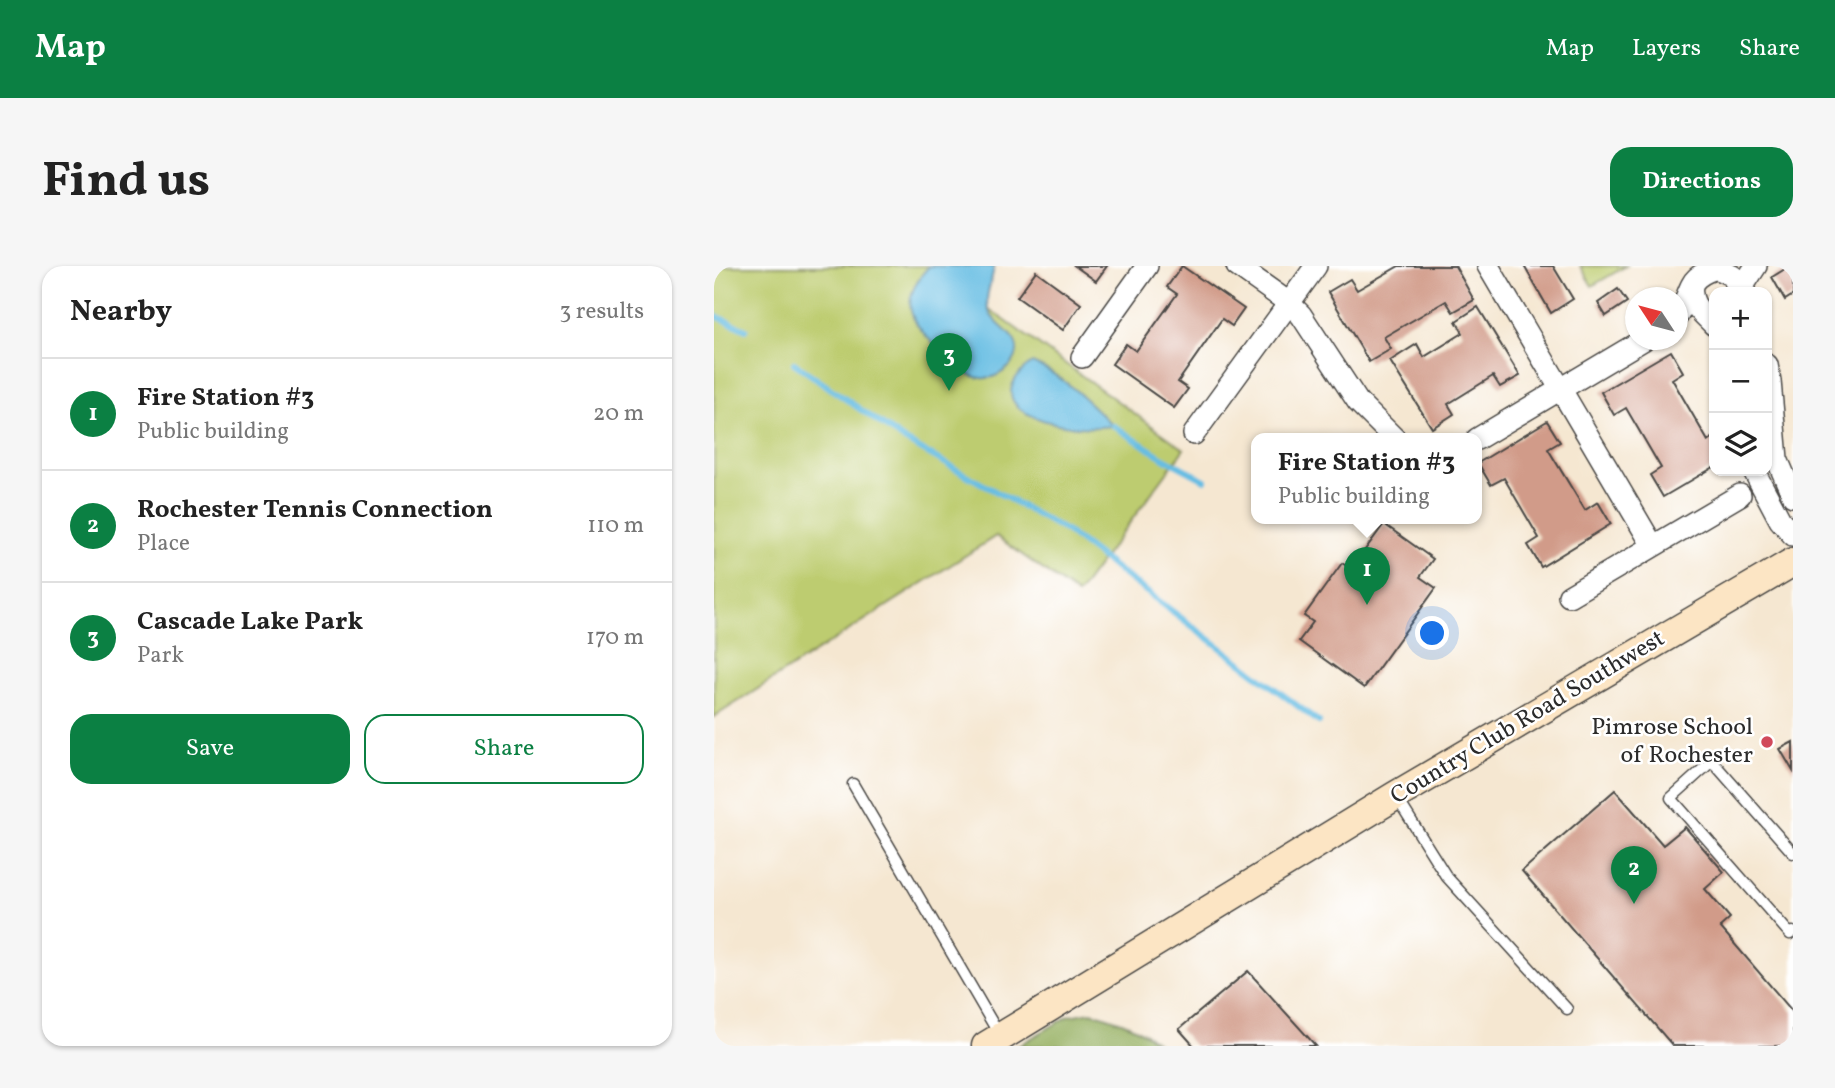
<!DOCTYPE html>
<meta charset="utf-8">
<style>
body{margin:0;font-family:Vollkorn,serif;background:#f6f6f6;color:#222}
.controls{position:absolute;right:21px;top:21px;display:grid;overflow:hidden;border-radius:14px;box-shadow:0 2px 5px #0004}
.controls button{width:63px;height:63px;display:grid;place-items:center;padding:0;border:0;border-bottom:2px solid #e0e0e0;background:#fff;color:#222;font:35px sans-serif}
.compass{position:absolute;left:911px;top:21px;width:63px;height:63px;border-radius:50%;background:#fff;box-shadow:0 2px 5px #0004;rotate:306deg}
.you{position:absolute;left:719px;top:368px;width:24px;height:24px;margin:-18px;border:5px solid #fff;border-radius:50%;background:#1a73e8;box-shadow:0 0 0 10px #1a73e833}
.badge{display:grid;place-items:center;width:46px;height:46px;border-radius:50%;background:#0b8043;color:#fff;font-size:23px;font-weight:700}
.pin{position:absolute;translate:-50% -58px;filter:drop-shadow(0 2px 4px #0008)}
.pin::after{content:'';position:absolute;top:37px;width:24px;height:21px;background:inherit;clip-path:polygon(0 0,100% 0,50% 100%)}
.popup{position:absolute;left:537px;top:167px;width:231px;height:91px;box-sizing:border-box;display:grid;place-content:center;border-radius:14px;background:#fff;filter:drop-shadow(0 2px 5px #0005);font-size:23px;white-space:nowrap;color:#767676}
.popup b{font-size:26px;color:#222}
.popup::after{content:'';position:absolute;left:50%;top:100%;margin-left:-14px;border:14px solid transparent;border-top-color:#fff}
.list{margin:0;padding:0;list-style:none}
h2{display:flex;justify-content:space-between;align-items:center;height:91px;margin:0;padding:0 28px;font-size:30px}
h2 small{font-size:23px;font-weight:400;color:#767676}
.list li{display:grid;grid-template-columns:46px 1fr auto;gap:21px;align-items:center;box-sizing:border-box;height:112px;padding:0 28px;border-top:2px solid #e0e0e0}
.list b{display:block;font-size:26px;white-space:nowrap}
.list p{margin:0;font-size:23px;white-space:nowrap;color:#767676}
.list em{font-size:23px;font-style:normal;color:#767676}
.actions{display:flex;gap:14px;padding:21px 28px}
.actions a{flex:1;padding:16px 0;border:2px solid #0b8043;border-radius:21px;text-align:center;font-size:24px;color:#0b8043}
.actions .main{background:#0b8043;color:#fff}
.icon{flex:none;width:38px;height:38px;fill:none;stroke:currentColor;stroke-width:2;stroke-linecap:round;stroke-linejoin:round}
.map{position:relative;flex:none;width:1079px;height:780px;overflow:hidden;border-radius:21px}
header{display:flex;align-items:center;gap:42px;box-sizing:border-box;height:98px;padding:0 35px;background:#0b8043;color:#fff}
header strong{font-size:33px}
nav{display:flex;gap:38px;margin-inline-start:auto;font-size:24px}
.intro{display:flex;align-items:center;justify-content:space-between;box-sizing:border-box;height:168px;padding:0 42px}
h1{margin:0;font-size:49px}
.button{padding:18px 32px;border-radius:21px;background:#0b8043;color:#fff;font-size:24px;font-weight:700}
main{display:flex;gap:42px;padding:0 42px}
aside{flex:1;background:#fff;border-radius:21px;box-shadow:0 2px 5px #0004}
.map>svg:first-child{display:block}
</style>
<header>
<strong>Map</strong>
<nav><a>Map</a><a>Layers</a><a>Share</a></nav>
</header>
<div class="intro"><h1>Find us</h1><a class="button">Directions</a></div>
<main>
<aside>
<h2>Nearby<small>3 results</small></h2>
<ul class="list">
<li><span class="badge">1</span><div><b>Fire Station #3</b><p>Public building</p></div><em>20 m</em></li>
<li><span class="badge">2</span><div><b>Rochester Tennis Connection</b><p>Place</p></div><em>110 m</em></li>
<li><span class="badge">3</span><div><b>Cascade Lake Park</b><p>Park</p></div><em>170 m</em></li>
</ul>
<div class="actions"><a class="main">Save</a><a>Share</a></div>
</aside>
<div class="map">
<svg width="1079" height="780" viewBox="0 0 1079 780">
<rect width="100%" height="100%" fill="#fff"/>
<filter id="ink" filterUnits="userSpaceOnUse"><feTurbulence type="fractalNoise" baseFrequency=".0143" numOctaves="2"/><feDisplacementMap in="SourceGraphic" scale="14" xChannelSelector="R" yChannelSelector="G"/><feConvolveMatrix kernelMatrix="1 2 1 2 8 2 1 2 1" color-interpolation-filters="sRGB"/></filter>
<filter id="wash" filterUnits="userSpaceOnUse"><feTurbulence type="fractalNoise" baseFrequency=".00686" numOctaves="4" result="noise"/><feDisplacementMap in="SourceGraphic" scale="28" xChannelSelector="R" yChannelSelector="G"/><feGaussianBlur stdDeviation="1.57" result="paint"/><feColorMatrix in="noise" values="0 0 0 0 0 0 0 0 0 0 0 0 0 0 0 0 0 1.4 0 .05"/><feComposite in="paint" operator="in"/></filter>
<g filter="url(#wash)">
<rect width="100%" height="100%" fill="#f5e7d1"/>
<!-- green -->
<path fill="#bdcc6f" stroke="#747c4d" stroke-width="2" d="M0,0H215L470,183L363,328L282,270L0,451Z
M866,0H912L878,20Z"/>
<!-- forest -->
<path fill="#96b062" stroke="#606e46" stroke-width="2" d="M377,746C402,753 427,761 446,780H304L355,750Z"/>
<!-- water -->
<path fill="#66bde3" stroke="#487487" stroke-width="2" d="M215,0H280C279,15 268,32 276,47C282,61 305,69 303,86C301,101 281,114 267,112C254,111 240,97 231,89C199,58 180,40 215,0Z
M318,97C350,109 375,137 400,160C386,161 370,163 356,160C332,157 281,144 302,112C307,105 310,102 318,97Z"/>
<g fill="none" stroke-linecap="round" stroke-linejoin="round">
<!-- stream -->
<path stroke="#66bde3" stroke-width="6" d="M0,49L32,64
M80,97L190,174L352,265L605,456
M400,160L448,191L491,214"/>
</g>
<g id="blocks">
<!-- building -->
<path fill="#d19b89" d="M361,0H393L382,15Z
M468,0L530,43L518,60L508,53L464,116L474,123L460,142L398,98L412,78L422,85L463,28L453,21Z
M685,0H741L760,34L739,46L732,35L670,71L677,83L655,96L614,26L636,13L643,24Z
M810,0H839L859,33L837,47Z
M1076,0H1079V29L1071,34L1058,11Z
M322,5L367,38L349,64L303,31Z
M904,23L913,36L892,50L884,37Z
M764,41L806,110L786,121L779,110L734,138L740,148L718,162L676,95L703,78L710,91L749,67L742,55Z
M957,85L969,106L958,113L994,175L1000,171V201L949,231L936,209L947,202L912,142L900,149L887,126Z
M833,155L846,176L834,183L871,244L884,236L897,258L827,301L814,279L825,272L790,212L777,219L764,197Z
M670,258L719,293L706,311L722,322L650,422L585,375L599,356L590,350L605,329L628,297L637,303Z
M1079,476V505L1066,483Z
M901,524L949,579L971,561L1010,606L991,623L1016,652L1006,661L1079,746V780H959L808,605Z
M534,705L602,780H480L465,763Z"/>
</g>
</g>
<g filter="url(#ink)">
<use href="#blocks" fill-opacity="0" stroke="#494744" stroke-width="2"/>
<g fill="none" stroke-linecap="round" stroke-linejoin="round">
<defs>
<path id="service" d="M139,518L286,770
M683,532L732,610L853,743
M1079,587L998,495L957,532L1076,668L1079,666"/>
<path id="minor" d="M523,0L575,37L587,49L644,136L681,173
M774,0L939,280
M1001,2L1019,10L1025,26
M978,19C975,39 988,46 1000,59
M1025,26L1042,0
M964,49C981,19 971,11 1009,0
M368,91L433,0
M1053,99L1056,115L1063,193L1079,230
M480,168L602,0
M763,173L929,74
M1040,205L1066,254L1079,269
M855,330L1026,229"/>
<path id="secondary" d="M272,780L681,530L1079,296"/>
</defs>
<!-- service casing -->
<use href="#service" stroke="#494744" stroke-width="13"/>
<!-- minor casing -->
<use href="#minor" stroke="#494744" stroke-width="24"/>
<!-- secondary casing -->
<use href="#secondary" stroke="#494744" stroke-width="31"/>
<!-- service -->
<use href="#service" stroke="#fff" stroke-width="10"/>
<!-- minor -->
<use href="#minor" stroke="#fff" stroke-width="21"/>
<!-- secondary -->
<use href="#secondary" stroke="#fce5c4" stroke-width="28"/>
</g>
</g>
<!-- markers -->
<circle fill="#d1495b" stroke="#fff" stroke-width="2.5" cx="1053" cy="476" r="7"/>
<g text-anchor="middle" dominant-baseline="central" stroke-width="5" stroke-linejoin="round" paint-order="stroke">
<!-- street labels -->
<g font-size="24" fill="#2b2b2b" stroke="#fff">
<text transform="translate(814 452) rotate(-31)">Country Club Road Southwest</text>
</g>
<!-- poi labels -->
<g font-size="24" fill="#2b2b2b" stroke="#fff" text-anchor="end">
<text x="1039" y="462">Pimrose School<tspan x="1039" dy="28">of Rochester</tspan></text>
</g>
</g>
</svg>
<div class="controls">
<button>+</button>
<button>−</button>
<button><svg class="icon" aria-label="layers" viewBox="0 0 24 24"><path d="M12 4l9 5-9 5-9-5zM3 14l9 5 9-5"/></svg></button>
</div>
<svg class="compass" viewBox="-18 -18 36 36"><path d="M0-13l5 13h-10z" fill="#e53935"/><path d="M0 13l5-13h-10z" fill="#767676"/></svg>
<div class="you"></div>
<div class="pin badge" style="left:653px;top:339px">1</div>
<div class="popup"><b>Fire Station #3</b>Public building</div>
<div class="pin badge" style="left:920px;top:638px">2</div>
<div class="pin badge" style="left:235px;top:125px">3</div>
</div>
</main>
